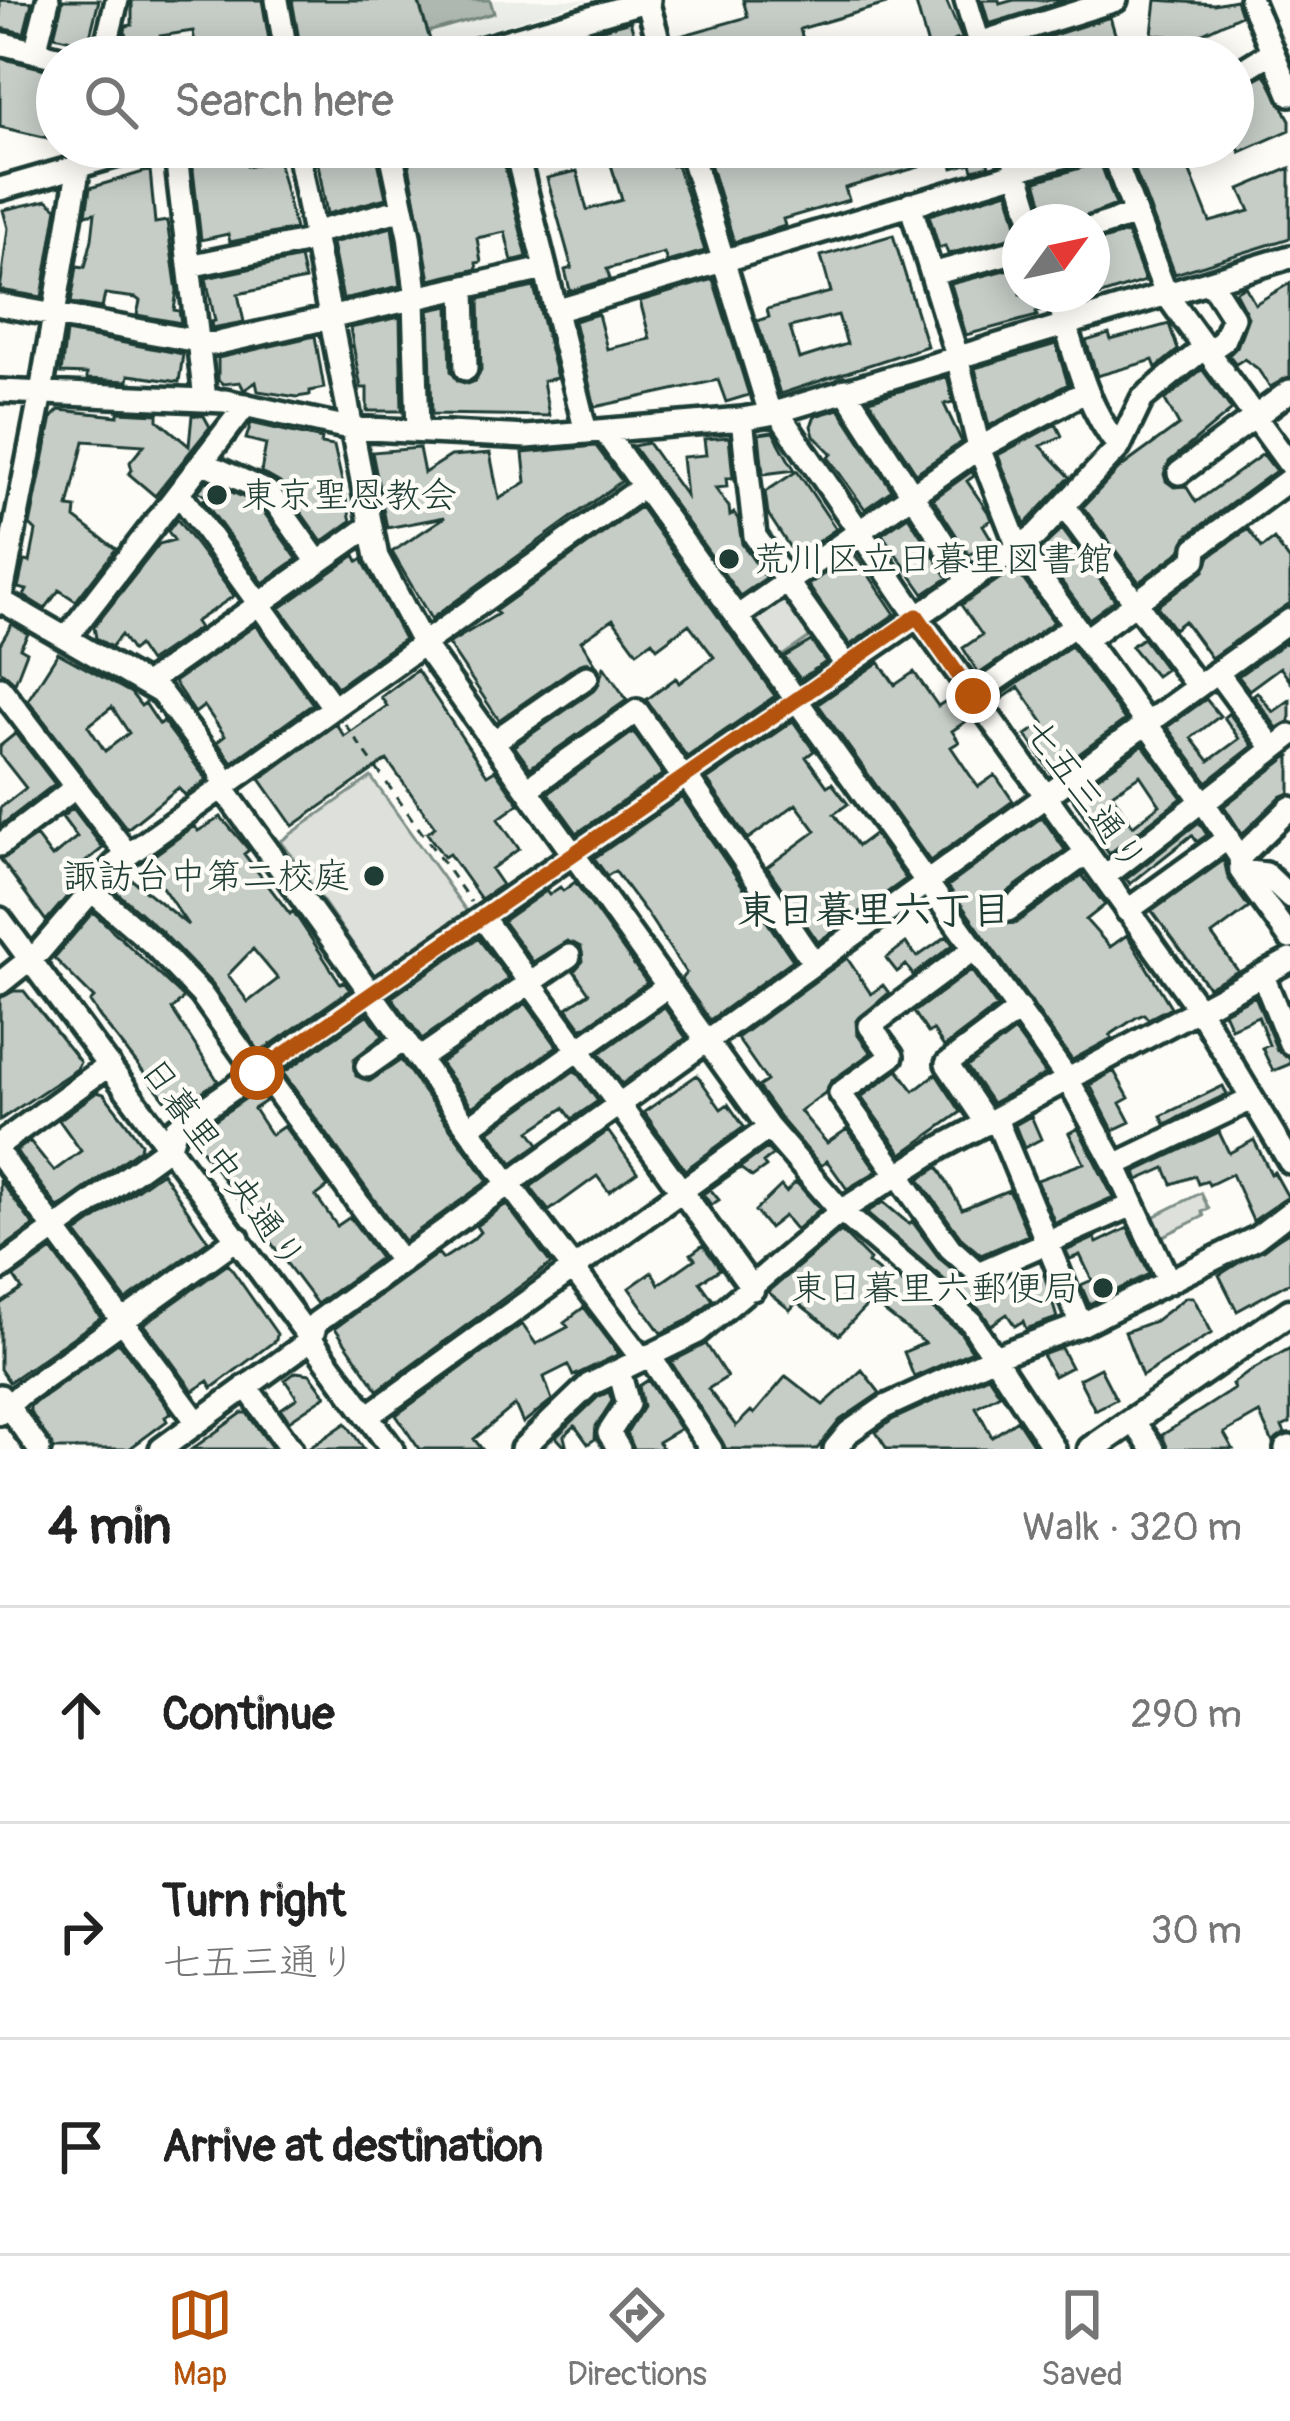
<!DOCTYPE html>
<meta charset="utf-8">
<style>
body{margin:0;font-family:Pangolin,"Klee One",sans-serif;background:#f6f6f6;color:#222}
.compass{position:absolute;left:1002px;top:204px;width:108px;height:108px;border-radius:50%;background:#fff;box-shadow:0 6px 30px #0003;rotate:57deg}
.stop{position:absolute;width:36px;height:36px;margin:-27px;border:9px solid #b45309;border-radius:50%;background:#fff}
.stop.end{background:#b45309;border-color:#fff;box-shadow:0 3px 12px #0008}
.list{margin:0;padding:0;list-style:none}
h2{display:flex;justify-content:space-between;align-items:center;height:156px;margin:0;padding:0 48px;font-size:51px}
h2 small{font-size:39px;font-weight:400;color:#767676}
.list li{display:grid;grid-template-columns:78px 1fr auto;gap:36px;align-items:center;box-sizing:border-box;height:216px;padding:0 48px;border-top:3px solid #e0e0e0}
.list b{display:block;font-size:45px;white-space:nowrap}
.list p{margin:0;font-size:39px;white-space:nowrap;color:#767676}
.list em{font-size:39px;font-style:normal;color:#767676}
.icon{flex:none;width:66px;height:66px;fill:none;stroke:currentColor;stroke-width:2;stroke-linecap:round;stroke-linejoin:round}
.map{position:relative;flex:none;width:1290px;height:1449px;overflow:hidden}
.search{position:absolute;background:#fff;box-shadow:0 6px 30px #0003;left:36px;right:36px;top:36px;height:132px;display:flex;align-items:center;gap:30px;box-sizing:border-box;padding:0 42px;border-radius:66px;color:#767676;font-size:45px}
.sheet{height:804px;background:#fff}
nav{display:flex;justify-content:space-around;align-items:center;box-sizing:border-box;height:168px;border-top:3px solid #e0e0e0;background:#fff;font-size:33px;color:#767676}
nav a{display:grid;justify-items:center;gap:6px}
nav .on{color:#b45309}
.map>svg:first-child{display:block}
</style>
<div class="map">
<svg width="1290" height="1449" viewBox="0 0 1290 1449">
<rect width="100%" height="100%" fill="#fdfcf7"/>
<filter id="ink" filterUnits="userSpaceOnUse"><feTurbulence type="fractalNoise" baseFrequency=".00833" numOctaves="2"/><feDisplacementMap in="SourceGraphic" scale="24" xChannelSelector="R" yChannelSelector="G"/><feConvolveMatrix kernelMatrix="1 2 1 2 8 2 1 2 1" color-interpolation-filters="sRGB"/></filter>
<g filter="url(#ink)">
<!-- built -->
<path fill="#eceee9" d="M349,0H588L399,57H365Z"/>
<!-- green -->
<path fill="#dde0db" stroke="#7e8e88" stroke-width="3" d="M790,593L817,632L776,660L749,622Z
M371,777L467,912L375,976L281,841Z
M1201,1193L1209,1209L1202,1212L1204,1216L1155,1240L1145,1221Z"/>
<!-- water -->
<path fill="#aeb8b1" stroke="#75877f" stroke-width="3" d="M427,0H490L494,13L428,32L419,2Z"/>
<!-- building -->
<path fill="#c6cdc7" stroke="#1f3d34" stroke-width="3" fill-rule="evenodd" d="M0,0L32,2L24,33L0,28Z
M63,0H99L88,44L54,36Z
M132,0H262L272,57H197L193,31L160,36L163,57H129L125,31L126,26L132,25Z
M292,0H418L430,40L370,57H302Z
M743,0H886V4L800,29L808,57H678L673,38L748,17Z
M915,0H946L962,38L953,41L957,57H931Z
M982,0H999L1000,4L1014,0H1066L989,24Z
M1156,0L1214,4L1236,0L1241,15L1203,33L1202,41L1194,40L1192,57H1179L1181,38L1152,34Z
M1110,17L1122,57H1089L1088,53L1072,57H998V53Z
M630,21L641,57H507Z
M0,58L57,72V140L0,127Z
M1265,74L1290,120V130L1240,152L1233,138V91Z
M242,147L247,166L278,160L295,229L230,242L228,234L201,240L192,161L197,153Z
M315,147H375L386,198L327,214Z
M462,147H500L527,257L512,261L505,232L477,238L481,262L476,263L477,269L430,280L407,154L431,149L432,156Z
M559,147H667L672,166L677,165L705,251L667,262L664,253L607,269L610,279L567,292L570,290L565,270L572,268L547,178L577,171L587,210L622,200L608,155L565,166Z
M705,147H913L919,167L845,188L849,200L783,219L785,226L734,242Z
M946,147H983L989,166L973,170L971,163L953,168Z
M1136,147H1180L1210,222L1250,211L1240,189L1290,168V238L1175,274L1128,152Z
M1100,162L1116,205L1073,222H1048L1036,181Z
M150,170L155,223L167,221L177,291L174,310L179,311L181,323L137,315L140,301L136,298L105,294L102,308L71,303L77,266L85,267L92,239L95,213L86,215L90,188Z
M1008,191L1020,235L948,254L945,246L939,248L929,215Z
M47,200L57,208L42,297L0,290L8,228L3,210Z
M392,227L400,286L343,299L332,243Z
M1127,233L1145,281L1092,298V243Z
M893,235L927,346L780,394L757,321L769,317L767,309L831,292L821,256ZM838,315L847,344L799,359L790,327Z
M300,258L305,280L238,294L244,322L212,328L211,322L215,321L206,278Z
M1020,266V294H1041L1045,309L1036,312L1037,316L966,335L951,284Z
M713,279L749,395L726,402L718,380L595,407L574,321L598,314L607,349L650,339L640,301Z
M1290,283V376L1270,387L1257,368L1244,359L1236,364L1229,355L1237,347L1248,317L1235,292L1245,286L1255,304Z
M534,287L557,378L543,381L549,416L432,414L429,310L449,306L451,371L458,381L468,384L475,381L481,370L479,299Z
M400,317L402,411H367V388H361L350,328Z
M1169,324L1178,350L1156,368L1153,360L1097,376L1086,341L1109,334L1111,340Z
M66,332L183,354L179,382L129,375L128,381L87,379V374L61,373Z
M315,336L324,388L310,391V395L297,397L258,391L256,382L244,390L240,382L223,384L218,380V358Z
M1056,344L1068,384L989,426L975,368Z
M1202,369L1232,410L1169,462L1164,474L1166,481L1174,487L1186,486L1196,502L1263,454L1276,471L1187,536L1181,551L1139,582L1083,507L1120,468L1179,425L1165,400Z
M947,377L953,402L944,404L962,442L916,473L869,400Z
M839,409L892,490L865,509L828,457L832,454L814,436L811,426L815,416Z
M59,410L118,416V412L158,414V420L189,446L192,415L204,416L210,427L155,496L129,474L132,470L130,462L144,445L84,441L68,507L76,508L75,518L116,549L76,601L59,590L45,609L24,596L27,590L18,588L24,561L30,562L36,531L30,525L52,417Z
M251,423L322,439L321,444L334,446L351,521L322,542L280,483L261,472L266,444L246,439Z
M1056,424L1062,436L1041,446L1070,477L1025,524L998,455Z
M773,432L788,459L795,470L763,474L759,434Z
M729,437L733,478H726L727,487L715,488L729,507L730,516L734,513L738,519L742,544L766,578L740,596L633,446L648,443L686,496L682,457L706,455L704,439Z
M596,446L622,481L431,619L392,552L445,517L387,528L372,452L419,448L424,473L451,456L490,453L499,499L526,482L523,453Z
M797,471L836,529L796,557L768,514L765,492Z
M972,471L974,476L967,481L988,512L991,520L983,525L992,540L969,555L933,499Z
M207,481L258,504L297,559L263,583L203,500L207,497L198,491Z
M640,507L775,696L687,757L646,700L676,678L679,683L714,657L689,624L657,648L652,641L637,652L613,619L581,641L598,668L587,662L578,665L499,720L448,644L498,614L495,611Z
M908,516L948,578L924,594L882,534Z
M177,519L234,596L195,622L199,628L149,662L138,646L132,651L121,635L111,647L96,638L94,627L159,544L174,540L168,531Z
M1062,529L1115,600L1089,619L1039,551Z
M1248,529L1262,548L1274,539L1290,561V603L1211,658L1184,621L1174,629L1157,606L1204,571L1210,556Z
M854,553L895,614L850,645L808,585Z
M355,555L358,561L362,559L404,639L337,687L280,608Z
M1015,568L1054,622L979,674L963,648L982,635L961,605Z
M12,624L28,634L20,648L27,652L15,683L0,670V644Z
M256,625L313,704L232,762L217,742L225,736L204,706L195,713L174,682Z
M1143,638L1166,669L1156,676L1131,646Z
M811,641L826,662L800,679L784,657Z
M1286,642L1290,648V681L1280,667L1249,690L1238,676Z
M1071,646L1125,720L1052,774L1026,735L1044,723L1019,687L999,701L997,698Z
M58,653L131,693L141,706L145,703L159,724L163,721L207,780L185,795L178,788L127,829L28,700ZM112,707L129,733L105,751L88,726Z
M879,662L895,685L914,672L938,706L949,699L965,722L952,731L959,742L951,747L978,787L995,775L1013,801L930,861L818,704Z
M604,667L627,700L530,768L514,746L596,689Z
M417,670L487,775L495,770L519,804L498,819L519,849L491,869L502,885L481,899L449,854L444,857L427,833L435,827L387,760L293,826L260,779L336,724L344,736L387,706L381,697Z
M1257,692L1273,712L1290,700V721L1277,728L1253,695Z
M1206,699L1220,716L1191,738L1209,761L1239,739L1224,717L1229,713L1253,746L1207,782L1167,727Z
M793,721L814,751L806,757L827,786L832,783L848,804L834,814L858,846L874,834L906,879L818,942L767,867L816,831L796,804L748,839L707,780Z
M633,732L663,774L577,833L548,793Z
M16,733L55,784L0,826V808L26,788L0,755V746Z
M1143,745L1182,798L1109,854L1071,796ZM1140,775L1160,805L1133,826L1112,794Z
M1290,755V793L1280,797L1242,834L1224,806Z
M682,797L793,960L710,1020L681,979L686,973L648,915L615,871L607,876L594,858Z
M73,808L103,848L83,864L89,871L46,921L1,860L36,836L52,857L77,837L62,817Z
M221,817L249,850L244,854L290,914L293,911L341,984L344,982L350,990L260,1052L212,984L162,932L113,889L126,875L188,925L145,862L194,826L198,831ZM253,949L278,979L248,1002L228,975Z
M1042,817L1065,850L998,899L993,910L995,918L1003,924L1016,923L1082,875L1105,905L1086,920L1110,947L1127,935L1171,1007L1148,1019L1144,1014L1137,1017L1110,1035L1112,1038L1072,1060L948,886Z
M1199,822L1207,835L1197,842L1192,835L1130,884L1128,881L1126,879Z
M1224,860L1228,878L1249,908L1212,935L1238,971L1208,987L1152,911Z
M575,882L647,983L582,1029L567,1008L589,993L574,971L583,961L581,947L567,941L533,962L503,921L546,891L549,895L560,887L563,891Z
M93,912L184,998L172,1009L218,1081L174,1111L100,1017L90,1002L94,998L54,958Z
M947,936L953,945L913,975L906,965L897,972L886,958L906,943L917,957Z
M478,938L509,979L422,1039L392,997Z
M847,958L871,994L883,985L889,993L856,1021L857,1034L871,1053L831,1081L825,1093L800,1111L827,1143L847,1129L877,1171L847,1189L827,1161L821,1166L781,1119L758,1087L767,1081L737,1038Z
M971,970L997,1007L944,1047L933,1030L928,1033L914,1012Z
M14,991H24L80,1062L77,1069L0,1120V998Z
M1255,996L1277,1050L1290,1058V1064L1273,1071L1262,1048L1269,1045L1258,1016L1231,1028L1224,1012Z
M526,1003L557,1046L472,1107L440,1063Z
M664,1007L686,1038L622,1084L600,1053Z
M368,1014L383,1036L354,1059L356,1076L370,1081L401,1060L488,1181L404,1241L283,1073Z
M1015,1031L1046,1074L992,1103L967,1067Z
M575,1070L598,1101L572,1119L564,1108L530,1131L539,1144L512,1163L489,1131Z
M898,1070L914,1091L936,1074L961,1112L902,1154L861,1097Z
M1114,1071L1129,1098L1120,1103L1130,1122L1113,1130L1090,1085Z
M697,1075L721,1109L728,1104L744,1127L685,1170L644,1112Z
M1223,1086L1227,1094L1165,1124L1161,1116Z
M258,1090L266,1101L254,1109L271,1135L284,1126L328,1187L316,1196L337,1226L350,1217L380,1258L317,1304L191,1136Z
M97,1092L104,1094L125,1121L141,1143L140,1149L58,1208L16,1151L30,1141L54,1171L81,1151L59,1120Z
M1031,1116L1041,1139L1024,1148L1015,1125Z
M1078,1128L1113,1197L1055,1223L1037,1180L1084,1163L1069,1133Z
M608,1131L637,1172L609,1192L597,1176L549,1211L530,1187Z
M1219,1132L1229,1153L1254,1140L1271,1174L1274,1172L1288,1197L1253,1221L1232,1174L1209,1185L1207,1181L1198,1184L1195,1176L1172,1184L1165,1168L1138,1180L1135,1172Z
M767,1148L773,1155L763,1163L766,1167L752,1177L740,1168L710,1189L719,1200L711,1205L703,1194Z
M938,1167L962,1209L1009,1190L1028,1235L981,1255L961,1238L919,1179Z
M162,1172L208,1241L126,1300L76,1233Z
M0,1180L34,1226L0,1250Z
M796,1182L820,1209L796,1230L784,1216L769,1228L755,1211L781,1186L786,1192Z
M883,1202L909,1224L912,1221L940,1259L974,1287L1010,1275L1014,1284L1044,1274L1057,1318L1026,1329L1023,1321L1015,1326L1007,1314L991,1325L981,1311L866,1213Z
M506,1204L551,1264L378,1390L335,1328L438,1253L443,1259L472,1240L480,1232L476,1226Z
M1128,1228L1149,1274L1089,1304L1081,1285L1092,1280L1080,1255L1070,1259L1066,1251L1095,1238L1097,1243Z
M841,1231L870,1260L868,1263L890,1281L894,1276L960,1332L972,1351L914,1377L904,1352L925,1343L871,1301L839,1335L797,1302L790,1310L768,1292Z
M1290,1231V1282L1237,1311L1219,1275Z
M703,1245L720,1269L700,1282L713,1300L690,1319L661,1333L629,1288L652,1272L659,1284L695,1259L691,1254Z
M52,1250L101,1318L9,1382L0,1369V1304L22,1289L14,1277Z
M228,1264L277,1334L276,1340L212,1388L208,1381L193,1391L144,1324Z
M1186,1297H1193L1212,1333L1142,1376L1125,1332L1155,1321Z
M584,1307L619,1354L573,1376L568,1365L544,1377L552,1400L523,1423L515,1405L474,1439L482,1449H419L396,1415L522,1324L536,1344L568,1327L564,1322Z
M119,1342L172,1413L165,1417L167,1421L129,1449H54L30,1411V1406Z
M706,1344L727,1377L708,1389L736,1426L751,1411L754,1414L786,1376L823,1405L862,1370L880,1393L840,1420L817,1449H726L671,1362Z
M1061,1348L1071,1367L1054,1376L1042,1355Z
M1290,1348V1423L1282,1427L1285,1433L1273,1443L1259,1413L1224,1433L1233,1449H1168L1162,1435L1234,1389L1232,1384L1252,1370Z
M1100,1368L1116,1399L1095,1410L1079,1379Z
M296,1372L310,1374L326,1396L289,1421L281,1409L297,1398L285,1380Z
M988,1376L1000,1394L976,1407L992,1437L1017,1420L1036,1449H887L876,1432L892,1420Z
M648,1380L680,1429L658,1442L663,1449H634L627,1433L643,1407L639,1386Z
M609,1392L612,1401L596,1426L595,1439L588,1444L575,1426L564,1436L567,1449L556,1437L598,1397Z
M242,1413H247L273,1449H192Z
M346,1423L364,1449H308Z"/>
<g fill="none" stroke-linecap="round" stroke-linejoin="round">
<defs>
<path id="minor" d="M277,0L287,57
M647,0L663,57
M966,0L983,56
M1251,0L1290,94
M0,43L57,57
M979,43L1116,0
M35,52L48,0
M103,57L117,0
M453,57L649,0
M1233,76L1272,52
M175,147L205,399
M297,147L377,557L423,644L769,1128L841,1211L971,1322L1054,1449
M390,147L409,236L417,300
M515,147L586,432
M689,147L770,414
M1010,147L1033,222
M1110,147L1166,294L1290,465
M1017,170L1096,147
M0,189L146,147
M910,204L957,356L979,448L1018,547L1204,803L1240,857L1241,871L1290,938
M1092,228L1136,214
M313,233L403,209
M189,266L315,240
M932,274L1020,250
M464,289L466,369
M1056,294C1074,348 1083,403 1119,447
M414,300L418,431
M0,305L214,344L544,269
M555,311L1017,173
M1207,352L1223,341L1233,317L1210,281
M845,390L968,581
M0,391L225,401L349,428L527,437L742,419L770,414L1290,257
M777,411L917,616L1198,1008L1290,1162
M742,419L755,536L847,666
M604,431L1069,1081L1115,1165L1169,1282
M204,463L268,492L318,562
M1179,473L1290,391
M179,493L334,708
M1065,507L1197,686
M0,600L161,693L219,770L227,794L503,1176L641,1358
M0,603L41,393L82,147
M738,616L979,448L1085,392
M67,637L246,405
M1085,640L1195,559L1196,548L1290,479
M1217,672L1273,748
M146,684L370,526
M0,688L128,855
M973,696L1075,625
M493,742L587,677
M687,777L814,963
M527,789L637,711L684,779
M1204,803L1290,736
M0,845L76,787
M1240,857L1290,808
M1241,871L1266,874L1290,897
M1104,877L1202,801
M92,891L152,943L201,994L257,1073
M1008,910L1087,853
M1127,911L1228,838
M482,917L753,1289
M0,919L392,1449
M975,948L870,1026L892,1056L840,1093L950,1248L978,1273L1133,1205
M1263,976L1290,1043
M0,983L40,951L114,865L644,486
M419,1059L569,956
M367,1066L405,1039
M262,1070L401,1262
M996,1119L1081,1325
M987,1124L947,1064L1020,1009
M468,1128L668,986
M0,1144L109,1065
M0,1155L197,1422
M1115,1165L1252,1099
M0,1269L170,1146L176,1128L1036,535L1119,447L1142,399L1204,348
M649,1355L711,1449
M246,1386L291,1449
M0,1396L39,1449
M0,1413L21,1394L238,1238
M368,1416L769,1128
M1133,1421L1153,1449
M161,1449L311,1340L316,1323L1290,620
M522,1449L589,1385L698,1332L841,1211L940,1148L1290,960
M619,1449L609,1433L628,1404L619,1371
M835,1449L849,1432L885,1407L994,1357L1081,1325L1256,1238L1290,1212
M1286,1449L1290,1447"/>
<path id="major" d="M1091,1449L1290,1312"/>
</defs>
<!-- minor casing -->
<use href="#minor" stroke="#1f3d34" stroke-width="30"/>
<!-- major casing -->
<use href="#major" stroke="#1f3d34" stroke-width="33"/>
<!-- path -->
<path stroke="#1f3d34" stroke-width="3" stroke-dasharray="9 9" stroke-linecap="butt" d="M345,724L471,902"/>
<!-- minor -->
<use href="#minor" stroke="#fdfcf7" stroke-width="21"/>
<!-- major -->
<use href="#major" stroke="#fdfcf7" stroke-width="24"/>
</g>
</g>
<g fill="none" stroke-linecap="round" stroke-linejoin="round" filter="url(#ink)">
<!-- route -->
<path stroke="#b45309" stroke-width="15" d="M257,1073L917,616L973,696"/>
</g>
<!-- markers -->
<g fill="#1f3d34" stroke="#fdfcf7" stroke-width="4.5">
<circle cx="217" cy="495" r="12"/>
<circle cx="729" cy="559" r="12"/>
<circle cx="374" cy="876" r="12"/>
<circle cx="1103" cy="1288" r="12"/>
</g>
<g text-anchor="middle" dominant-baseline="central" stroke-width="9" stroke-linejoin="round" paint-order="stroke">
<!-- poi labels -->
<g font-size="36" fill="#1f3d34" stroke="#fdfcf7" text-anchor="start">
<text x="241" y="495">東京聖恩教会</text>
<text x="753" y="559">荒川区立日暮里図書館</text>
<text x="350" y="876" text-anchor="end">諏訪台中第二校庭</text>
<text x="1079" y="1288" text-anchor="end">東日暮里六郵便局</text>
</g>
<!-- street labels -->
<g font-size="36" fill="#1f3d34" stroke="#fdfcf7">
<text transform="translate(1085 795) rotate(54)">七五三通り</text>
<text transform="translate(223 1164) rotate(54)">日暮里中央通り</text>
</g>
<!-- neighbourhood labels -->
<g font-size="39" font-weight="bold" fill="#1f3d34" stroke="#fdfcf7">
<text x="874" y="910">東日暮里六丁目</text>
</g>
</g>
</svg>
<svg class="compass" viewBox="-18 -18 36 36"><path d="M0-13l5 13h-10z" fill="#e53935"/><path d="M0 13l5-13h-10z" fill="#767676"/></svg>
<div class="stop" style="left:257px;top:1073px"></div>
<div class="stop end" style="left:973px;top:696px"></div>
<div class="search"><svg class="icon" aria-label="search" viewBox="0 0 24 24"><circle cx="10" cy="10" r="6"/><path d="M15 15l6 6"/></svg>Search here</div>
</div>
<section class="sheet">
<h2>4 min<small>Walk · 320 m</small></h2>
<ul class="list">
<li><svg class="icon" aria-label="ahead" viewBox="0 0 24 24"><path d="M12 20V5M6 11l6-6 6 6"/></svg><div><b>Continue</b></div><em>290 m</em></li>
<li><svg class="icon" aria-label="right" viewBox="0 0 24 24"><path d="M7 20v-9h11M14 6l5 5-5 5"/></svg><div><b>Turn right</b><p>七五三通り</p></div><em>30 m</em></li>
<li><svg class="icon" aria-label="arrive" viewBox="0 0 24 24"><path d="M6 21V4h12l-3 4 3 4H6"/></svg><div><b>Arrive at destination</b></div></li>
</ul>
</section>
<nav>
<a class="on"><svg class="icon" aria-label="map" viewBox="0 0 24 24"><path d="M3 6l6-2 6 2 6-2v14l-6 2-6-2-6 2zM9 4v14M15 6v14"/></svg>Map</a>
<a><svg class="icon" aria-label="directions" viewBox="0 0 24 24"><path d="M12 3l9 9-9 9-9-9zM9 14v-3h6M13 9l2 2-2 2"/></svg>Directions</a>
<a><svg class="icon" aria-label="saved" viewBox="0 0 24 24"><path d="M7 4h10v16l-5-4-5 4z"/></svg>Saved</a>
</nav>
